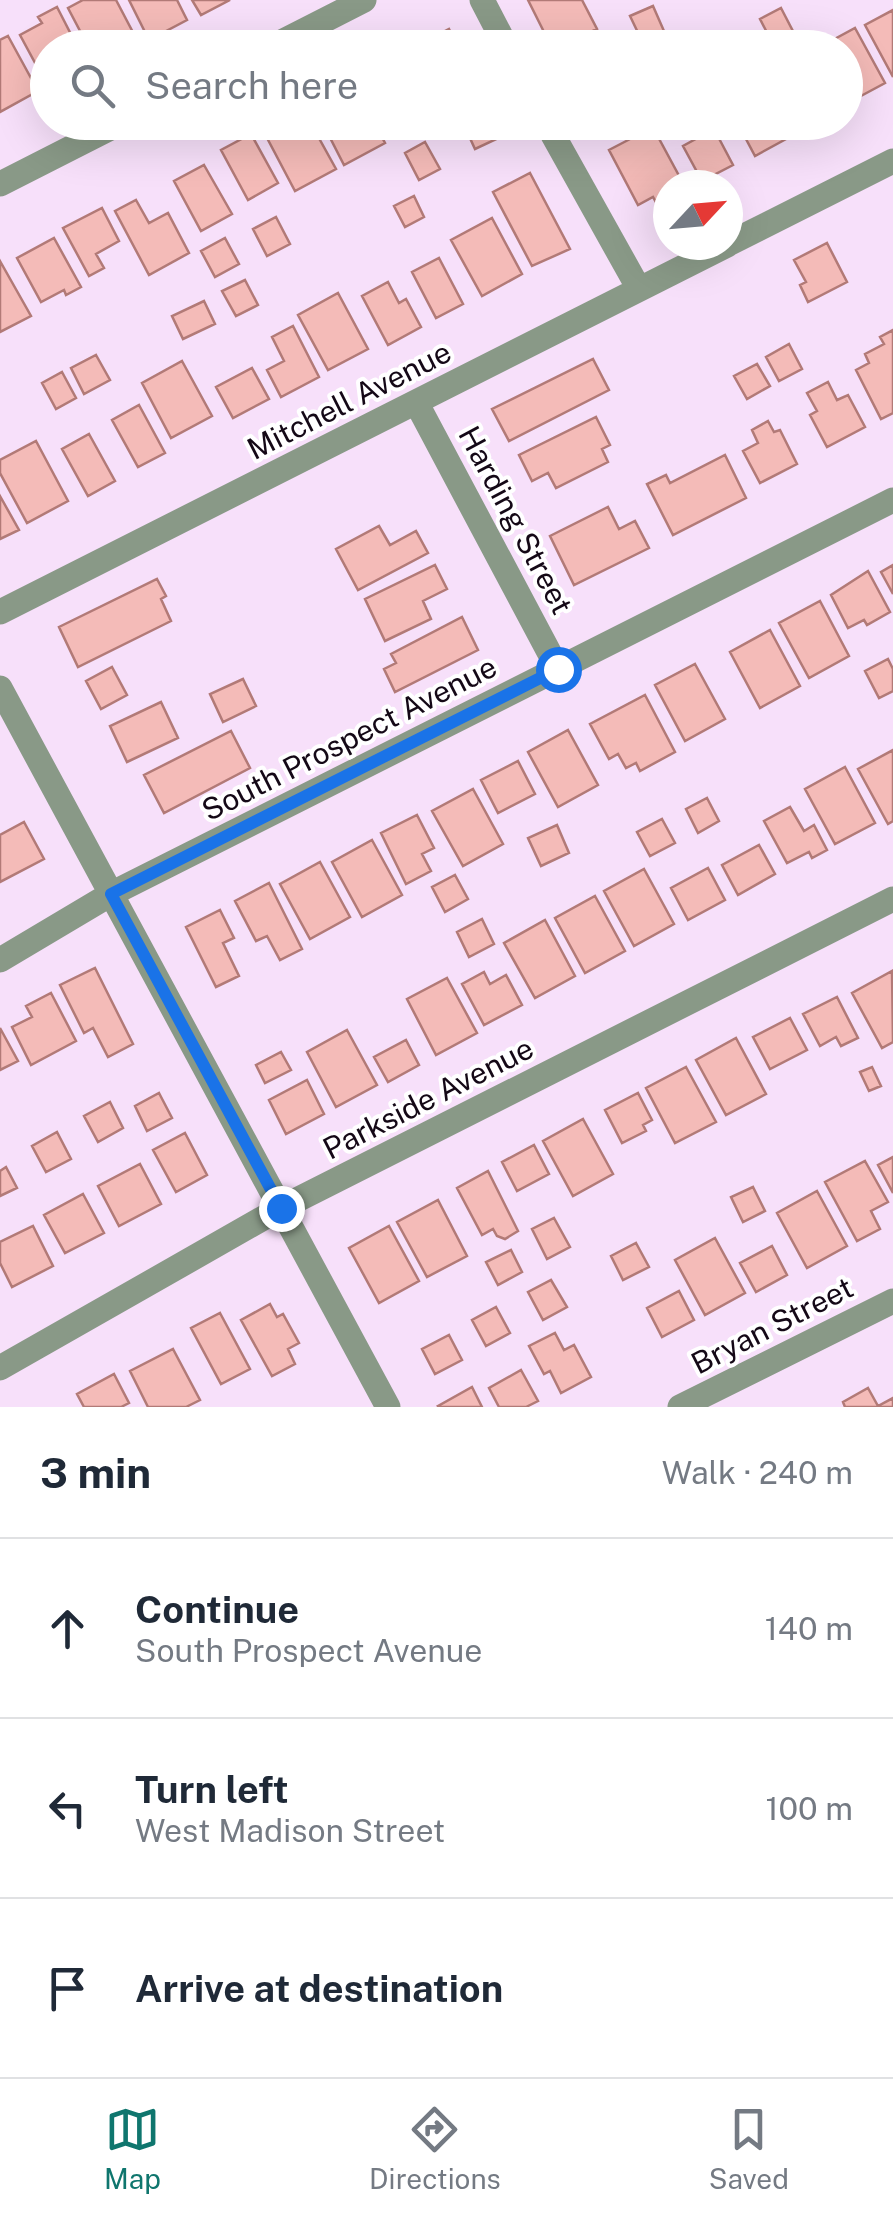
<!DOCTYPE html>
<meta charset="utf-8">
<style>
body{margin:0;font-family:"Public Sans",sans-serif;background:#f6f6f7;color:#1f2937}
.compass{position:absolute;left:653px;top:170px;width:90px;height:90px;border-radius:50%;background:#fff;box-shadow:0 10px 40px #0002;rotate:64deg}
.stop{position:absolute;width:30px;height:30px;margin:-22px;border:8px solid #1a73e8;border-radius:50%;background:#fff}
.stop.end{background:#1a73e8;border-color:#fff;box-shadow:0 2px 10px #0008}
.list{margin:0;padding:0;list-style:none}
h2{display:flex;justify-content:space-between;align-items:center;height:130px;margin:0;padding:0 40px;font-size:42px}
h2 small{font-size:32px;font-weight:400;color:#747a83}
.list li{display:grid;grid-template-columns:65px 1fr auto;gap:30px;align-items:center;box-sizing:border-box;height:180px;padding:0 40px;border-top:2px solid #e0e1e3}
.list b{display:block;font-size:38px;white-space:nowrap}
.list p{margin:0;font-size:32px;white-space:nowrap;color:#747a83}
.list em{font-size:32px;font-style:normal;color:#747a83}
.icon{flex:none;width:55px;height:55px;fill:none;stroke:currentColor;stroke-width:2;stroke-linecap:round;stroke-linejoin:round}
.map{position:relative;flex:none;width:893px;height:1407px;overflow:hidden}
.search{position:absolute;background:#fff;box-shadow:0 10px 40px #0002;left:30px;right:30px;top:30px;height:110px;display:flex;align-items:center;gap:25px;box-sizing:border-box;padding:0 35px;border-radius:55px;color:#747a83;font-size:38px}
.sheet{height:670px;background:#fff}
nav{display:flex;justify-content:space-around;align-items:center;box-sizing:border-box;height:140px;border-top:2px solid #e0e1e3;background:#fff;font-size:28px;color:#747a83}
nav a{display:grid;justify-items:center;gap:5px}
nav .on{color:#0f766e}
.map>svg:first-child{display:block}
</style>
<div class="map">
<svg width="893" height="1407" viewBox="0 0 893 1407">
<rect width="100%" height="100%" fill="#f7e0fa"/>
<!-- building -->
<path fill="#f4bbb8" stroke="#b27a77" stroke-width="2.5" d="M83,0H116L137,40L124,48H89L68,8Z
M129,0H177L187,20L149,40Z
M192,0H230L201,15Z
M528,0H582L597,29L586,34L591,45L552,48Z
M653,6L664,31L642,41L630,16Z
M57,7L78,48H48L47,85L20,35L42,23L38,17Z
M781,8L796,37L775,48L760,19Z
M893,10V77L865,25Z
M855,28L885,83L846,104V48H818Z
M449,29L459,48H429L426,41Z
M8,36L38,91L0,112V40Z
M291,122H310L336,169L295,191L266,136Z
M322,122H374L385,143L344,165Z
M497,122L503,136L475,149L463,123Z
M642,122H650L684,185H668V198L657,204L653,197L638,205L609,150L632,138L629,130Z
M737,122H777L786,139L755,156Z
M790,122H826L798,137Z
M714,129L733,165L702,181L683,146Z
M251,134L278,183L248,200L221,150Z
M425,142L440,169L419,180L405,153Z
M204,165L232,214L201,231L174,181Z
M530,173L570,249L532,266L493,192Z
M414,196L424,217L405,227L394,206Z
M136,200L149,223L168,213L189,253L149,275L115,211Z
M102,208L119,241L96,254L104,268L89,276L63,228Z
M276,217L290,244L267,256L253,229Z
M492,218L522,274L482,296L451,240Z
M54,238L81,287L66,295L64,290L41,302L17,258Z
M225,238L239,264L215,277L201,251Z
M827,243L847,282L808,302L800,285L806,282L794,260Z
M439,258L463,304L436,318L412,272Z
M0,261L31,316L0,332Z
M245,280L258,305L236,316L222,291Z
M388,282L399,303L406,299L421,327L388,345L362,296Z
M338,293L368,349L328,370L298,315Z
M204,301L215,324L183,339L172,316Z
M293,326L319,377L281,397L267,370L284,361L272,337Z
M893,330V413L881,419L856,370L869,363L865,354L884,344L880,337Z
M789,344L802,369L779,381L766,357Z
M96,355L110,380L84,394L71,368Z
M593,359L609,390L509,441L492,409Z
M182,361L212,416L171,438L142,383Z
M757,364L770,386L747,399L734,376Z
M252,368L269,399L233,418L216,387Z
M62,372L76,398L56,409L42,383Z
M828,382L837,400L848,395L865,427L827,447L810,415L817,411L807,393Z
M139,405L165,453L138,467L112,420Z
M596,417L610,445L602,449L608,462L556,488L548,473L532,481L519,455Z
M768,421L774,432L780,430L797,464L760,483L743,451L758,443L752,430Z
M89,434L115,481L88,496L62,449Z
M36,441L68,501L27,523L0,473V460Z
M725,455L746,498L673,535L647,484L666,475L670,483Z
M0,496L19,530L0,539Z
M608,507L619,529L635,521L649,548L574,585L550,536Z
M379,526L390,545L416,531L428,553L358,590L336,549Z
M435,565L447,589L423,601L431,619L385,641L365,599Z
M893,565V594L881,572Z
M868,571L890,612L867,625L864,620L848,628L831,595Z
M157,579L166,596L161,599L171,621L78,667L59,627Z
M820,601L849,656L809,678L779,623Z
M462,617L478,650L395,692L384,669L396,663L391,654Z
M770,630L800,686L760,708L730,652Z
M888,659L893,669V691L879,698L865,671Z
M695,664L725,719L685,741L655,685Z
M112,667L127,695L101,709L86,681Z
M243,679L256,706L223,722L210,694Z
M645,695L675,752L640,771L636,763L626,768L618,754L609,759L590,724Z
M161,702L178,738L127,762L110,726Z
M568,730L598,785L558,807L528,752Z
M231,731L250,768L164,813L144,775Z
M893,750V821L888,824L858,769Z
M518,761L535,794L498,813L481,780Z
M845,767L875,823L835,844L805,789Z
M473,789L503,844L463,866L432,811Z
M707,798L719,821L698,833L686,809Z
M790,807L804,831L814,825L827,850L812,858L809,852L787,863L764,821Z
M417,815L434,848L422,854L431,871L406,884L381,833Z
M662,819L675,843L650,856L637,832Z
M24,822L44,859L0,882V835Z
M557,825L569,853L541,866L528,838Z
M372,840L402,895L362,917L332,862Z
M759,845L775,874L738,895L722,865Z
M320,862L350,917L310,939L280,884Z
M708,868L725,900L688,920L671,888Z
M644,869L674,924L634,946L604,891Z
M455,875L468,899L445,912L432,887Z
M269,883L302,949L280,960L267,936L256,941L235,901Z
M595,896L625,951L585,973L555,918Z
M220,910L234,938L223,943L239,976L216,987L186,927Z
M482,919L494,944L469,957L457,932Z
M545,920L575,976L535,998L504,943Z
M95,968L133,1044L108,1057L93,1028L84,1033L60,985Z
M892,971L893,1042L882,1048L852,993Z
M484,972L490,984L506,975L522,1005L484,1025L462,984Z
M447,978L477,1033L436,1055L407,999Z
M51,993L76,1041L31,1065L12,1027L32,1017L26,1006Z
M837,997L858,1038L841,1046L836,1037L820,1046L803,1014Z
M790,1018L807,1050L770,1069L753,1037Z
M0,1028L18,1061L0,1070Z
M347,1030L377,1085L336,1107L307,1052Z
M736,1038L766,1094L726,1115L696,1060Z
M406,1040L419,1065L388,1082L374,1057Z
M281,1052L291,1070L265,1083L256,1065Z
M686,1067L716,1122L675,1143L646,1088Z
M872,1067L881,1086L869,1091L860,1072Z
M307,1080L324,1114L286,1134L269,1100Z
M159,1093L172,1118L147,1131L135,1106Z
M638,1093L652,1120L643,1125L646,1131L622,1143L605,1110Z
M110,1102L123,1128L98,1142L84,1116Z
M583,1119L613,1174L573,1196L543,1141Z
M57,1132L71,1159L46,1172L32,1146Z
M185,1133L207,1175L176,1192L153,1150Z
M534,1145L549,1174L517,1191L502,1162Z
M893,1157V1193L878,1165Z
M865,1161L888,1202L871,1211L880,1229L857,1241L825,1182Z
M140,1164L161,1204L119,1226L98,1186Z
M6,1167L17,1188L0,1196V1171Z
M488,1171L518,1231L505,1239L497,1236L493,1229L482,1235L457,1188Z
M753,1187L765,1211L743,1222L731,1197Z
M817,1191L847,1246L807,1268L777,1213Z
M83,1194L104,1233L65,1253L44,1215Z
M438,1200L467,1256L427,1277L397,1222Z
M554,1218L570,1247L547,1259L532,1229Z
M33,1226L53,1266L12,1287L0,1263V1242Z
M389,1226L419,1281L379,1303L349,1248Z
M715,1238L745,1293L705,1315L675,1260Z
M636,1243L649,1267L623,1280L611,1256Z
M772,1246L787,1275L756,1292L740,1263Z
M511,1250L522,1272L498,1285L486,1262Z
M551,1280L567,1307L543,1320L528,1292Z
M679,1291L694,1320L662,1337L647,1308Z
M270,1304L277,1317L283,1314L299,1343L288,1349L295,1364L272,1376L241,1320Z
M496,1307L510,1333L486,1346L472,1320Z
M220,1313L250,1369L221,1384L191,1328Z
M555,1333L564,1350L574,1345L591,1377L561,1393L550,1371L544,1374L529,1346Z
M449,1335L462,1360L435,1374L422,1349Z
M173,1349L200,1400L186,1407H148L130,1371Z
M521,1370L538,1401L526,1407H499L489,1388Z
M114,1374L129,1403L121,1407H84L77,1394Z
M472,1387L482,1407H439L438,1406Z
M868,1388L878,1406L893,1398V1407H845L843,1402Z"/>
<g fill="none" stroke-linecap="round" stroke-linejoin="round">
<!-- minor -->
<path stroke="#899987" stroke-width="25" d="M482,0L507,48
M270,48L364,0
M553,135L639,289
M0,184L122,122
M728,244L893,161
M416,402L558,669
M0,612L727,245
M0,688L388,1407
M0,960L111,894L893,500
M0,1368L281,1208L893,899
M680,1407L893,1301"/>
</g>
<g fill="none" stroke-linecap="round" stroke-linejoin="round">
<!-- route -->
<path stroke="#1a73e8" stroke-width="12" d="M281,1208L111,894L558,669"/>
</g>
<g text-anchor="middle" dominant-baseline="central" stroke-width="8" stroke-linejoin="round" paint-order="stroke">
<!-- street labels -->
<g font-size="30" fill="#140816" stroke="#fff">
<text transform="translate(349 400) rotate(-27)">Mitchell Avenue</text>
<text transform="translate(516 520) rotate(62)">Harding Street</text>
<text transform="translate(349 738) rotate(-27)">South Prospect Avenue</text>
<text transform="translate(428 1098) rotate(-27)">Parkside Avenue</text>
<text transform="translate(772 1325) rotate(-27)">Bryan Street</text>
</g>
</g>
</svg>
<svg class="compass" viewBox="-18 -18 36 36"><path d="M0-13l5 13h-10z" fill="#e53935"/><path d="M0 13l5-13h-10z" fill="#747a83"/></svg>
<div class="stop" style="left:558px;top:669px"></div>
<div class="stop end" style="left:281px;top:1208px"></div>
<div class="search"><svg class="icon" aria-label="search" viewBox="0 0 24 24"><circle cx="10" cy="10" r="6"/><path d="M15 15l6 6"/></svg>Search here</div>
</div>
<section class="sheet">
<h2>3 min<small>Walk · 240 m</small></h2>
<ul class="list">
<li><svg class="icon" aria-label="ahead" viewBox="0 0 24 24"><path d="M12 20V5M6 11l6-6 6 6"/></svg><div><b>Continue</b><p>South Prospect Avenue</p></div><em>140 m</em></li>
<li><svg class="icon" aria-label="left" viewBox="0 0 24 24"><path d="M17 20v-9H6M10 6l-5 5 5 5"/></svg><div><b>Turn left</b><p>West Madison Street</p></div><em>100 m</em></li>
<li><svg class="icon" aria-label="arrive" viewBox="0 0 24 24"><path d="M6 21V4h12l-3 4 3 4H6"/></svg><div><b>Arrive at destination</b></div></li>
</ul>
</section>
<nav>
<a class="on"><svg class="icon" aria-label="map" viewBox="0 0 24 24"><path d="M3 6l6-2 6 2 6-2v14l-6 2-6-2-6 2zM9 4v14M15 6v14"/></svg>Map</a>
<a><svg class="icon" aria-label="directions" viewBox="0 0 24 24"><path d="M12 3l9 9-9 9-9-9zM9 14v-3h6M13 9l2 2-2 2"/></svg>Directions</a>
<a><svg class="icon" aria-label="saved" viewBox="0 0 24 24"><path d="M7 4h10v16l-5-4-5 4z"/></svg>Saved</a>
</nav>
